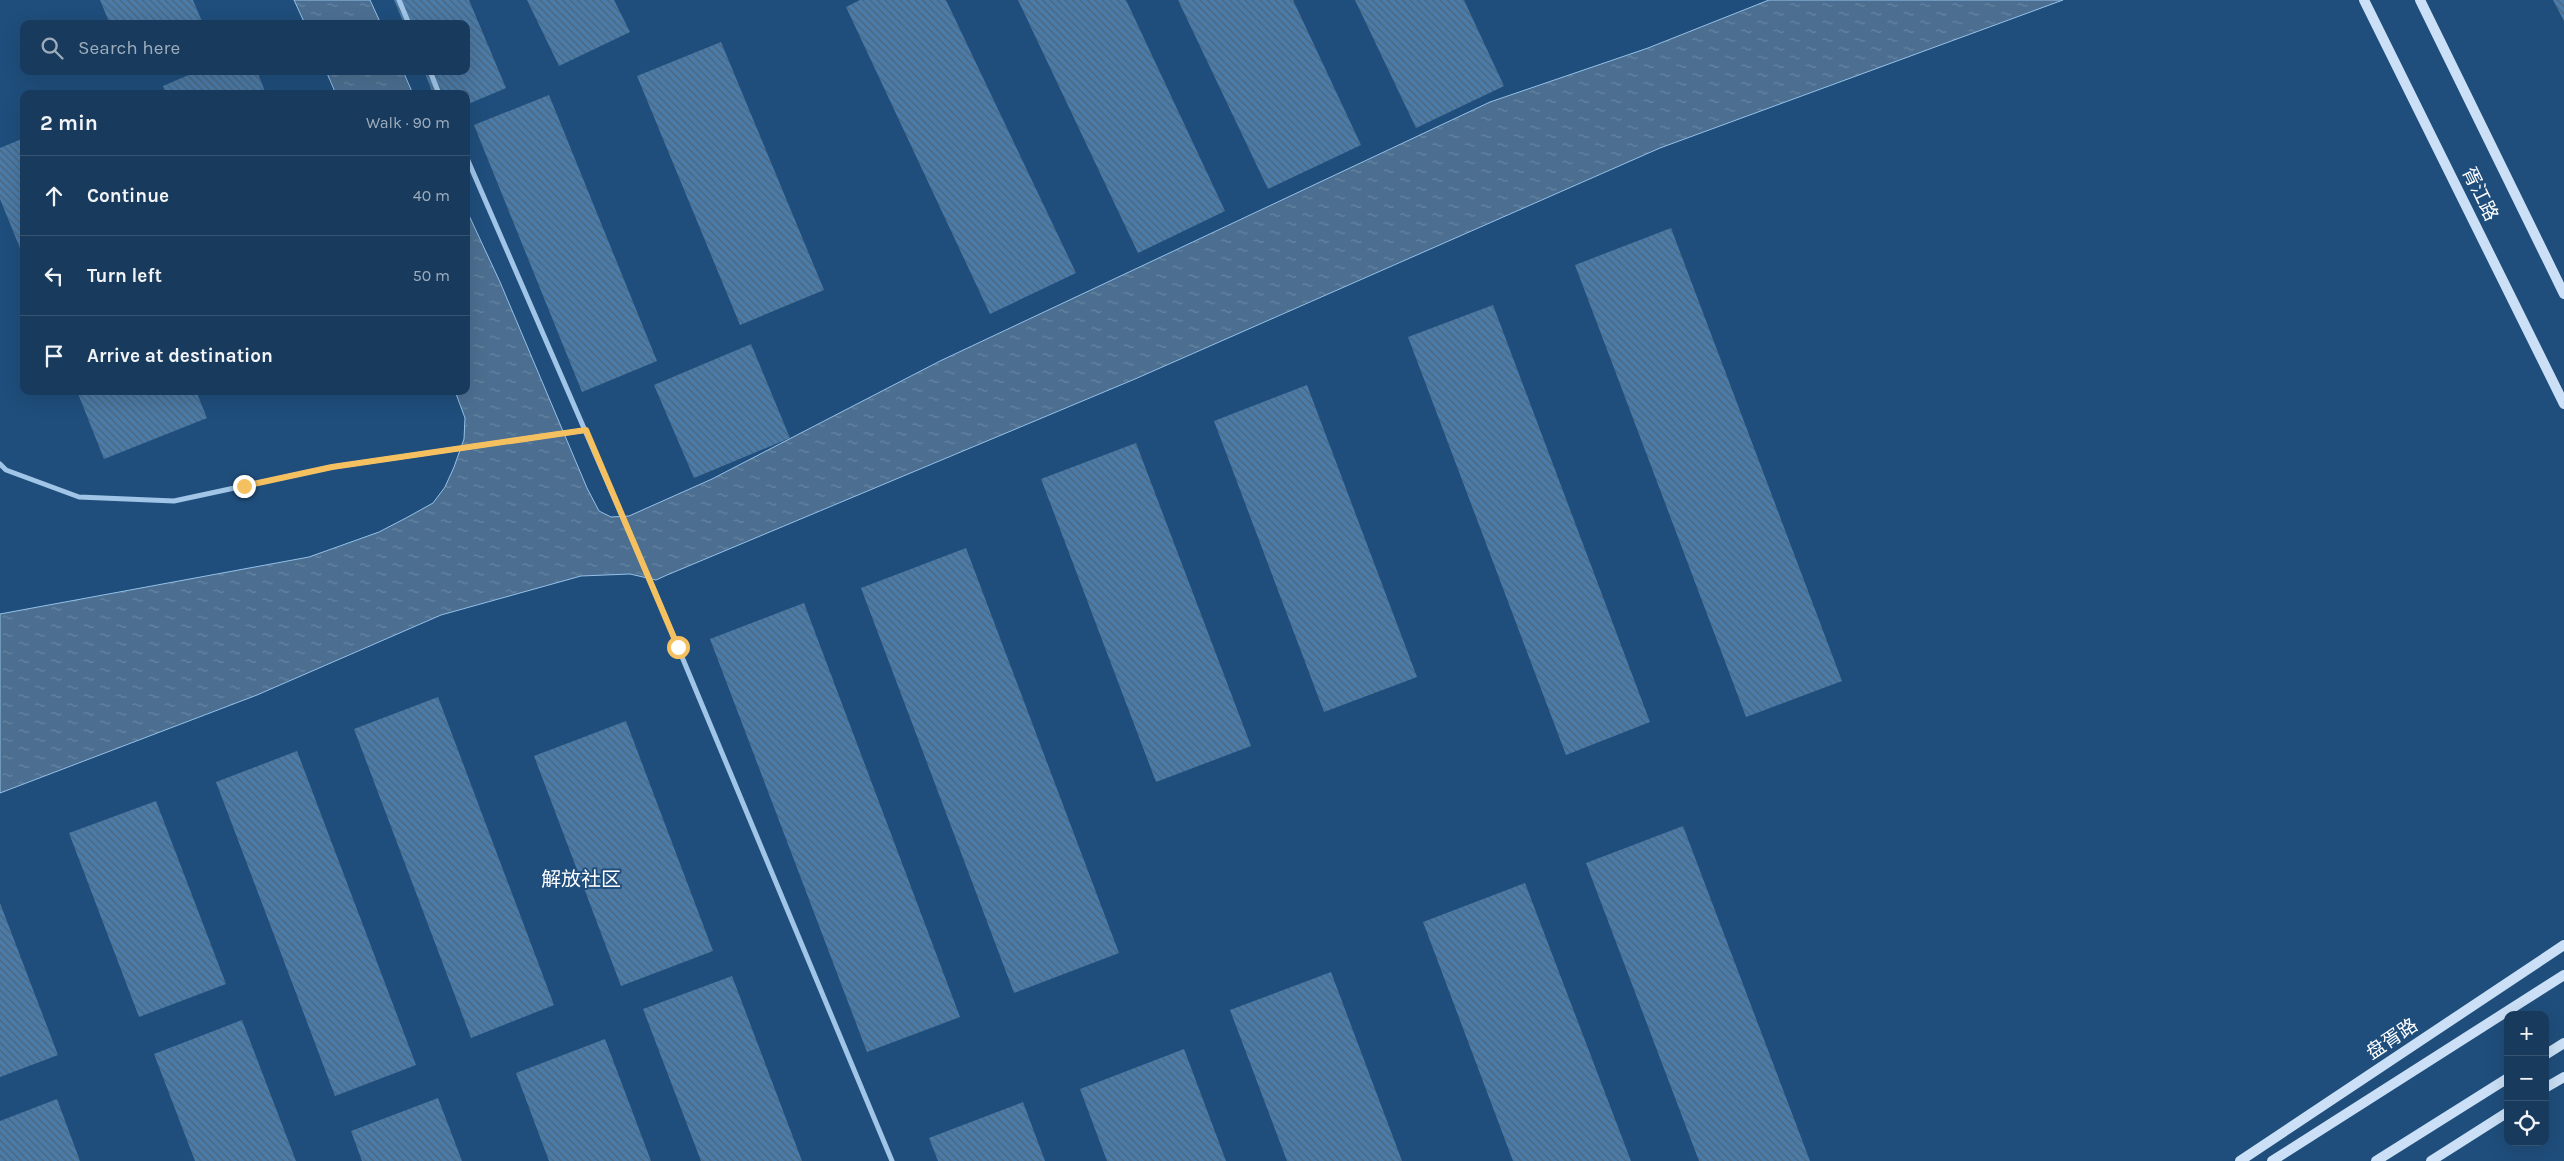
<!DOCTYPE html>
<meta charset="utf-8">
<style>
body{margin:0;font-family:Karla,"Noto Sans SC",sans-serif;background:#244566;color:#f1f3f6}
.controls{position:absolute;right:15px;bottom:15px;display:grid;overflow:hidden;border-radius:10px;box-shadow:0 5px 20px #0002}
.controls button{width:45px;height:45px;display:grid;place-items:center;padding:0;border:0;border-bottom:1px solid #365472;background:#173a5d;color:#f1f3f6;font:25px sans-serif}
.stop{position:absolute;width:15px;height:15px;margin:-11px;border:4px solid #f5c060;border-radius:50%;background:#fff}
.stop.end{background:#f5c060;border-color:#fff;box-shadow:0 1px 5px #0008}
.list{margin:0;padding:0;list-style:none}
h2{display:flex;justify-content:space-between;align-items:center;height:65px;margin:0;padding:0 20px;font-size:21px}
h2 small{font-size:16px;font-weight:400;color:#9eadbc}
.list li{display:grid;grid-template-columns:32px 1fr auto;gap:15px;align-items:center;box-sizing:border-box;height:80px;padding:0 20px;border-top:1px solid #365472}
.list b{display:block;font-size:19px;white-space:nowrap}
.list em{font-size:16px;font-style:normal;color:#9eadbc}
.icon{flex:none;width:28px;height:28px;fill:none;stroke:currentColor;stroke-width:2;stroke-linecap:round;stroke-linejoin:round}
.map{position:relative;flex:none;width:2564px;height:1161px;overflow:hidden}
.search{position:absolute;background:#173a5d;box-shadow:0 5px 20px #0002;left:20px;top:20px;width:450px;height:55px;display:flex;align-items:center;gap:12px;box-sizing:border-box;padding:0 18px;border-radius:10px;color:#9eadbc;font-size:19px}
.panel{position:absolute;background:#173a5d;box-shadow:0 5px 20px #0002;left:20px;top:90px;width:450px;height:305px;border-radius:10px}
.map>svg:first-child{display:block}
</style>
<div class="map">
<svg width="2564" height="1161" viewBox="0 0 2564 1161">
<defs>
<pattern id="water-ripples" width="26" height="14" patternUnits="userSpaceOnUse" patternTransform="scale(1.25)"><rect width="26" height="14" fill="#4c6f91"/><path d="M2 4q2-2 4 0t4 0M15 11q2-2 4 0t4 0" fill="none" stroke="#6785a2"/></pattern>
<pattern id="building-back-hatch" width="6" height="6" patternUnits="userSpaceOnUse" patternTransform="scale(1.25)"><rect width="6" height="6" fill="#4b7ba8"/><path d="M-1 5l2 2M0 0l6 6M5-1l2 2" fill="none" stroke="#4c647a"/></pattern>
</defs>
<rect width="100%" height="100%" fill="#1f4e7c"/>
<!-- water -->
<path fill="url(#water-ripples)" stroke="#94c1e9" d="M294,0H370L381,24H305Z
M1769,0H2063L1660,148L1135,379L667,575L656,580L630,574L581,576L441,615L257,695L0,793V614L309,557L379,532L406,518L433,503L445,487L454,467L464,439L465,418L455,391H466V209L500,282L587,488L599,511L611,517L629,516L712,479L940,361L1490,102L1648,48Z
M326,71H403L413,94H336Z"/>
<!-- building -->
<path fill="url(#building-back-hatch)" d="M100,0H193L203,24H110Z
M394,0H469L506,88L466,105V94H433L424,71H466V24H404Z
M527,0H614L630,32L559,66Z
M860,0H946L1076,273L990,314L846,7Z
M1018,0H1126L1225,211L1138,253Z
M1178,0H1293L1361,145L1268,189Z
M1355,0H1464L1504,86L1416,128Z
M2553,0H2564V21Z
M721,42L824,290L740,325L637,76Z
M198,71H257L266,94H166L163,86Z
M549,95L657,361L582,392L474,125Z
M24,138V258L0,199V148Z
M1671,228L1842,681L1746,717L1575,265Z
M1493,305L1650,722L1566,755L1408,337Z
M751,344L790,438L694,478L654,385Z
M1307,385L1417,677L1324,712L1214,421Z
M77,391H196L207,418L104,459Z
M1136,443L1251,746L1156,782L1041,479Z
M966,548L1119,953L1014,993L861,588Z
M804,603L960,1017L867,1052L710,639Z
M438,697L554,1005L471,1038L354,729Z
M626,721L713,951L621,986L534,756Z
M297,751L416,1065L335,1096L216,782Z
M156,801L226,984L139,1017L69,833Z
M1683,826L1810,1161H1699L1586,863Z
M1525,883L1631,1161H1513L1423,922Z
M0,903L58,1055L0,1077Z
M1331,972L1402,1161H1287L1230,1010Z
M732,976L802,1161H701L643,1009Z
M242,1020L296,1161H195L154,1054Z
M605,1039L651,1161H549L516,1073Z
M1184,1049L1226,1161H1107L1080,1089Z
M438,1098L462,1161H362L351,1131Z
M57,1099L80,1161H0V1121Z
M1023,1102L1045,1161H938L929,1138Z"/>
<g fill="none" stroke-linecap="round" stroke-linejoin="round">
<!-- street -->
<path stroke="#a1c5e7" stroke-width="5" d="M399,0L409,24
M430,71L439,94
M466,156L655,592L892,1161
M0,464L6,470L79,497L174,501L332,467L586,430"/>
<!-- secondary -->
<path stroke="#cbe0f6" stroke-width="10" d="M2364,0L2564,404
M2420,0L2564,294
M2545,1055L2564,1043
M2545,1088L2564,1077
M2240,1161L2564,945
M2272,1161L2564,975
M2376,1161L2508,1078
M2431,1161L2508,1112"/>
</g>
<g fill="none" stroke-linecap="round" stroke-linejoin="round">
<!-- route -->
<path stroke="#f5c060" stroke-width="6" d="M244,486L332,467L586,430L678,647"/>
</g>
<g text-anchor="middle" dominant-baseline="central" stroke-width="4" stroke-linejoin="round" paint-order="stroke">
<!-- street labels -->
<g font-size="19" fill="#fff" stroke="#1f4e7c">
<text transform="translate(2480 194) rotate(64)">胥江路</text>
<text transform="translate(2392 1039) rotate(-34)">盘胥路</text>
</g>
<!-- neighbourhood labels -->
<g font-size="20" fill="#fff" stroke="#1f4e7c">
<text x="581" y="879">解放社区</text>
</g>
</g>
</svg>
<div class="controls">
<button>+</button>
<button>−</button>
<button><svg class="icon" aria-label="locate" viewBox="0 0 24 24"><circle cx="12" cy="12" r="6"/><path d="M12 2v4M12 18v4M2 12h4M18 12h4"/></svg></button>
</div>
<div class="stop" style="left:678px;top:647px"></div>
<div class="stop end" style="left:244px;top:486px"></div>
<div class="search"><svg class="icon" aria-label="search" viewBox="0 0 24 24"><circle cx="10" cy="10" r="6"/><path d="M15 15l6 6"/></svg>Search here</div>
<section class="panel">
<h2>2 min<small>Walk · 90 m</small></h2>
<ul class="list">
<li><svg class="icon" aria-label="ahead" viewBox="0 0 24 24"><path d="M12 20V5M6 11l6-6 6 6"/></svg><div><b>Continue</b></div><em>40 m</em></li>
<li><svg class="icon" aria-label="left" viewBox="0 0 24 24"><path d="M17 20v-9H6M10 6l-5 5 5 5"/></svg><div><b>Turn left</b></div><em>50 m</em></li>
<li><svg class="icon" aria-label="arrive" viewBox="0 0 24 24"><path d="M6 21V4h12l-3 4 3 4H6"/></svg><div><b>Arrive at destination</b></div></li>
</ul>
</section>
</div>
